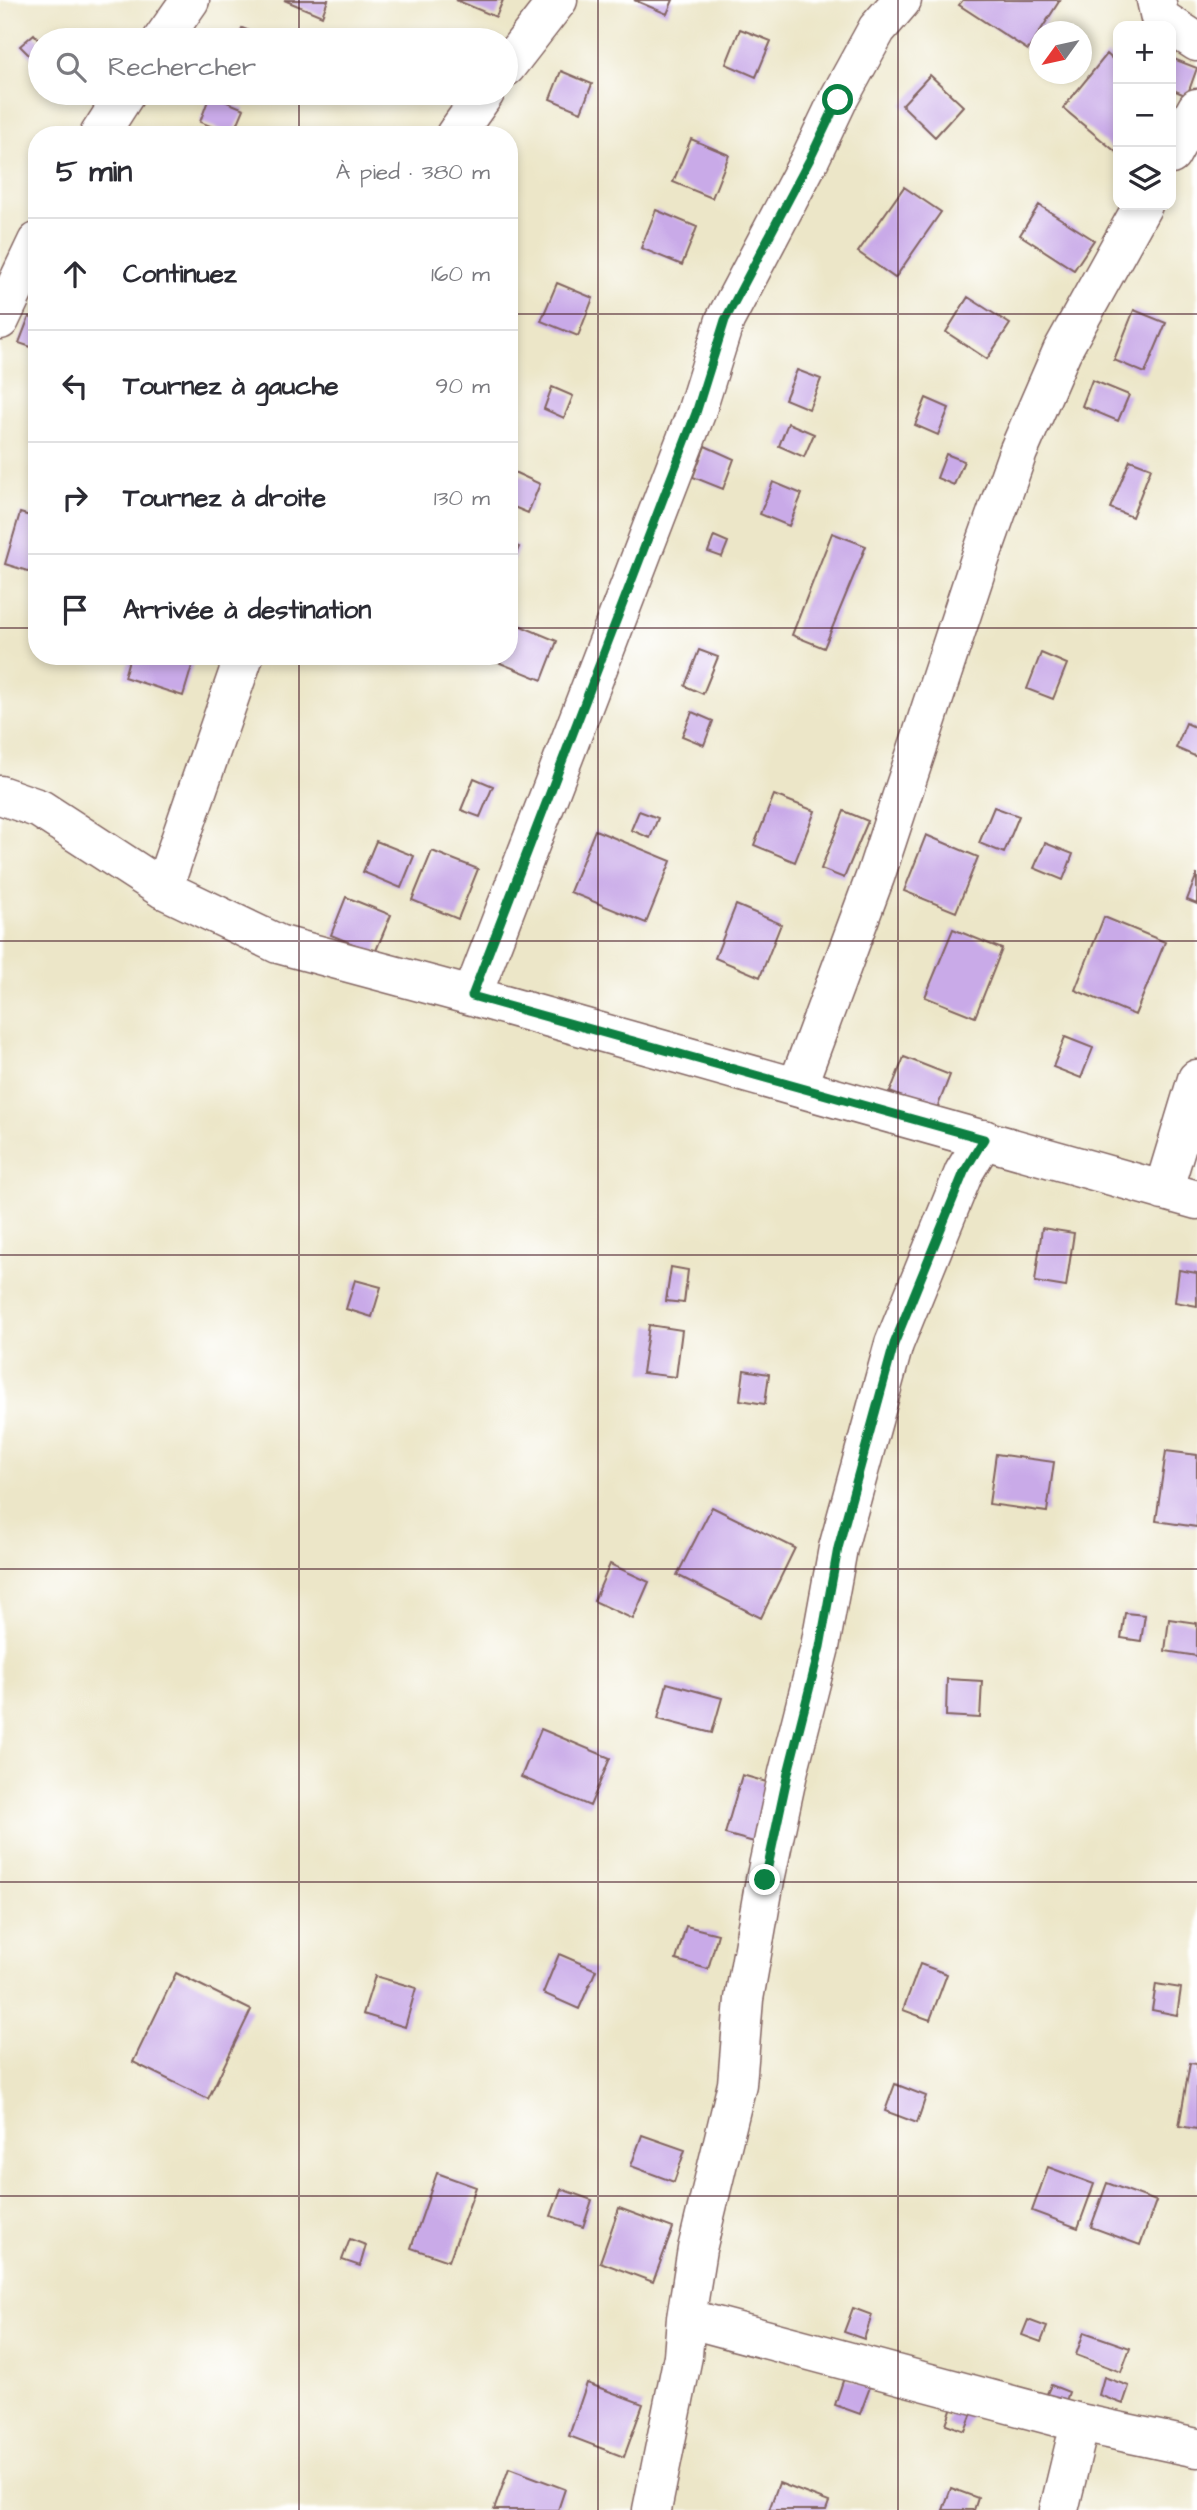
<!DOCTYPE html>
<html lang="fr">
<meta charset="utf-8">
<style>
body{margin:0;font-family:"Architects Daughter",sans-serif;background:#f2f2f3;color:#2b2b33}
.controls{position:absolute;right:21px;top:21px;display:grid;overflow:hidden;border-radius:14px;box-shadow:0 4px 10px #0003}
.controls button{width:63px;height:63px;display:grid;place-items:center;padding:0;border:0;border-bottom:2px solid #e1e1e2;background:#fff;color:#2b2b33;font:35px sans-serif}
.compass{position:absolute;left:1029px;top:21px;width:63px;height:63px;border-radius:50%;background:#fff;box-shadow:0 4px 10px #0003;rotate:237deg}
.stop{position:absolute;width:21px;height:21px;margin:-16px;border:5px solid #0b8043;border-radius:50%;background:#fff}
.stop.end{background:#0b8043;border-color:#fff;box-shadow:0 2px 7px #0008}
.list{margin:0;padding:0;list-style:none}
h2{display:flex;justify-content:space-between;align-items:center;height:91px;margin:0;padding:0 28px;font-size:30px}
h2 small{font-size:23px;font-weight:400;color:#7c7c81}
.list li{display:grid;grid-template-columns:46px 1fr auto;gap:21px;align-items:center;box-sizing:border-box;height:112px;padding:0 28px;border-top:2px solid #e1e1e2}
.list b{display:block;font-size:26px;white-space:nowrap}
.list em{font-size:23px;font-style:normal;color:#7c7c81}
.icon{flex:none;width:38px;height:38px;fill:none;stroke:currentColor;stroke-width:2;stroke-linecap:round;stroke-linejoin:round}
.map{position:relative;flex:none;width:1197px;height:2510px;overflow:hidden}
.search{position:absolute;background:#fff;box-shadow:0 4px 10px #0003;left:28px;top:28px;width:490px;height:77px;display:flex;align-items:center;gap:18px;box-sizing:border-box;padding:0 24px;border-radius:38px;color:#7c7c81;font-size:26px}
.panel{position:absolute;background:#fff;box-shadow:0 4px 10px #0003;left:28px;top:126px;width:490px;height:539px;border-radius:28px}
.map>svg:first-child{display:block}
</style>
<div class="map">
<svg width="1197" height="2510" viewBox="0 0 1197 2510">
<rect width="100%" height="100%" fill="#fff"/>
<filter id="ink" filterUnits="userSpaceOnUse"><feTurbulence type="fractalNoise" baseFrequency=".0143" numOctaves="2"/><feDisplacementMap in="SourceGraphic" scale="14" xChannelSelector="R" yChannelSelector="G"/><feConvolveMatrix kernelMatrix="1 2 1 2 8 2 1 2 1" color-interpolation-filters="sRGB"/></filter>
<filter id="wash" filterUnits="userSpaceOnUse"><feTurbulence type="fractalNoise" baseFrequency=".00686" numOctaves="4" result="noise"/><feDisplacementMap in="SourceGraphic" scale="28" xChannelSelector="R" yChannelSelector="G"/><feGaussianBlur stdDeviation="1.57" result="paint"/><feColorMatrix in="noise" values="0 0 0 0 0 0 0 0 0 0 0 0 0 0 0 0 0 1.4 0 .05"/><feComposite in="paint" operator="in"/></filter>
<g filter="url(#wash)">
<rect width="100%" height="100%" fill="#ece6c8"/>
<g id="blocks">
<!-- building -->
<path fill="#c9aae8" d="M284,0H328L322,16Z
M456,0H503L496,17Z
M634,0H673L667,14Z
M963,0H1060L1028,50L959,5Z
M242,28L272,40H237Z
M740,29L771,41L756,77L726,64Z
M34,34L40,41V61L37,63L20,46Z
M1107,54L1118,64V149L1116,152L1063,108Z
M1171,58L1197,68L1187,96L1171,89Z
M561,71L592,84L581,112L550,99Z
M930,75L963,106L935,137L902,105Z
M210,95L244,109L233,135L200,122Z
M691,139L729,155L712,198L673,182Z
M904,187L941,212L895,278L858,252Z
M1039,205L1094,240L1074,270L1020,235Z
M656,210L697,227L682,265L641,248Z
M557,283L593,298L578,336L541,321Z
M968,297L1010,324L987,359L946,332Z
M1134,310L1166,323L1145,373L1114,360Z
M29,317L37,320V349L19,343Z
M797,370L821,379L809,409L785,399Z
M1092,380L1129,395L1118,421L1082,406Z
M552,387L573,396L564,418L544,409Z
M926,398L949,408L938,435L915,425Z
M788,423L814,434L804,457L779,446Z
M705,446L734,459L723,489L693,477Z
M946,454L964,461L954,485L937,478Z
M1130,460L1151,468L1132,517L1110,508Z
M514,472L540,484L528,513L509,505V484Z
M773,482L802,494L789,526L760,514Z
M20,513L37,518V574L5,564Z
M832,533L866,546L824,648L792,635Z
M714,536L728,542L722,557L708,552Z
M509,543L519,547L509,570Z
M516,624L557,641L542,680L500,663L503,656H509V640Z
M699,650L718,657L703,694L685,686Z
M1041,653L1067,664L1053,699L1027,689Z
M130,656H195L183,696L124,677Z
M692,712L713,721L704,745L682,736Z
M1186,723L1197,728V757L1176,748Z
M474,778L493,786L480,817L461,810Z
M774,795L815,811L795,862L754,845Z
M994,807L1019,816L1004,853L979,843Z
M639,811L658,818L650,838L631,830Z
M844,811L868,821L844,878L821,869Z
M595,830L671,861L646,923L570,892Z
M926,835L978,857L956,912L904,891Z
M376,841L414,856L401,888L363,872Z
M1045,843L1073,854L1063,880L1034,868Z
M432,851L478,869L458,919L412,900Z
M1197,874V904L1187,900Z
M346,897L391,915L375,953L331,935Z
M736,905L781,924L760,977L715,958Z
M1104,917L1165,942L1135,1015L1075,990Z
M953,929L1002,949L975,1017L925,997Z
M1065,1037L1093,1048L1081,1078L1053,1067Z
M904,1057L950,1075L936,1111L890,1092Z
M1042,1228L1074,1233L1066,1287L1035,1282Z
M671,1267L688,1270L684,1303L666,1301Z
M1179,1270L1197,1273V1306L1175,1302Z
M355,1280L381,1287L372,1317L346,1309Z
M649,1325L682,1330L676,1377L642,1373Z
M744,1370L769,1374L765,1404L740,1400Z
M1166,1451L1197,1455V1527L1156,1521Z
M996,1454L1054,1462L1047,1512L989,1504Z
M712,1507L795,1548L761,1618L677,1575Z
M610,1564L649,1582L633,1619L594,1601Z
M1125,1613L1145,1615L1141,1641L1121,1638Z
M1169,1619L1197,1623V1656L1165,1651Z
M947,1679L982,1681L980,1718L946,1716Z
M667,1683L722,1698L712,1733L658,1719Z
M541,1729L610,1758L590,1806L521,1777Z
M742,1775L770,1783L754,1842L725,1834Z
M686,1926L718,1934L708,1969L676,1960Z
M559,1954L596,1970L579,2009L543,1993Z
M920,1964L947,1974L930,2020L903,2010Z
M176,1973L251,2010L208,2099L133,2062Z
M375,1976L416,1988L405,2027L363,2014Z
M1156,1984L1181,1988L1177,2015L1152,2010Z
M1190,2063L1197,2064V2129L1179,2126Z
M895,2084L926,2096L917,2123L885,2111Z
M642,2135L685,2150L674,2182L631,2166Z
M1048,2167L1094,2184L1078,2228L1032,2211Z
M437,2173L476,2187L449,2261L411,2248Z
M1107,2183L1156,2201L1140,2245L1091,2227Z
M561,2189L592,2200L583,2227L551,2216Z
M619,2208L673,2228L653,2282L600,2262Z
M350,2239L366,2245L360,2266L342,2260Z
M853,2308L872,2315L864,2339L844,2332Z
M1028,2320L1047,2327L1041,2342L1022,2335Z
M1084,2332L1130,2348L1121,2372L1076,2355Z
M1104,2377L1129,2386L1123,2404L1099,2395Z
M844,2378L870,2387L860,2414L835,2405Z
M587,2383L643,2404L624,2457L569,2436Z
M1051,2385L1069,2392L1064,2407L1044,2400Z
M955,2398L975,2405L965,2431L946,2424Z
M509,2468L565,2489L558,2510H494Z
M779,2483L829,2502L826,2510H769Z
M951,2488L978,2498L974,2510H943Z"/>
</g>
</g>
<g filter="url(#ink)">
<use href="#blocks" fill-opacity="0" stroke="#836562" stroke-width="2"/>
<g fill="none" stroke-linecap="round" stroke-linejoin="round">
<defs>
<path id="street" d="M1156,0L1160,18L1197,42
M162,40L190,0
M506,67L558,0
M99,135L126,93
M455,135L485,93
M1171,155L1197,108
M0,320L37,242
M0,795L40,809L163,889L278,944L472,996L1197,1200
M163,889L244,656
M472,996L696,413L725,320L810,159L838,100L877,29L902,0
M797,1087L875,877L979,562L1018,452L1062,351L1143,205
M1163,1191L1197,1079
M686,2318L1080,2423L1197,2448
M652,2510L683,2356L686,2318L697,2249L737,2084L744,1999L765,1880L788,1773L820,1647L838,1548L894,1344L964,1172L984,1139
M1059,2510L1080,2423"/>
</defs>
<!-- street casing -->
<use href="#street" stroke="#836562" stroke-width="41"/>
<!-- street -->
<use href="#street" stroke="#fff" stroke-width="38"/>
</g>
</g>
<g fill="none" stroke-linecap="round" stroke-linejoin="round" filter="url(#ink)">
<!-- route -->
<path stroke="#0b8043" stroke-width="9" d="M765,1880L788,1773L820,1647L838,1548L894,1344L964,1172L984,1139L472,996L696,413L725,320L810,159L838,100"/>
</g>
<!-- grid -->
<path fill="none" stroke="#4a1f2b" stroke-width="2" stroke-opacity="0.55" d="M299,0V40M598,0V2510M898,0V2510M299,93V135M0,314H37M509,314H1197M0,628H37M509,628H1197M299,656V2510M0,941H1197M0,1255H1197M0,1569H1197M0,1882H1197M0,2196H1197"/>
</svg>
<div class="controls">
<button>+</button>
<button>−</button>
<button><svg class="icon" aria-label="layers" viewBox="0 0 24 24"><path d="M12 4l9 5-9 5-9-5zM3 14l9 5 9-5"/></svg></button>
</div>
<svg class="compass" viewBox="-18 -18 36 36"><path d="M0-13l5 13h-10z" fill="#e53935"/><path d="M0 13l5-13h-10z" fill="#7c7c81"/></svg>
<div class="stop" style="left:838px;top:100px"></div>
<div class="stop end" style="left:765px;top:1880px"></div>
<div class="search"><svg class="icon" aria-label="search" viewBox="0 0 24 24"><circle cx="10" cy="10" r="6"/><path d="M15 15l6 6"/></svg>Rechercher</div>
<section class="panel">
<h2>5 min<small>À pied · 380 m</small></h2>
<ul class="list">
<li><svg class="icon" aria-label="ahead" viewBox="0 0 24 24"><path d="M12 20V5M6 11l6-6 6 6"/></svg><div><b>Continuez</b></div><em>160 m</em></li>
<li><svg class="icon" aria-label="left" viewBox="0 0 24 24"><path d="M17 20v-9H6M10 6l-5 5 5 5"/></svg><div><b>Tournez à gauche</b></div><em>90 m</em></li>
<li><svg class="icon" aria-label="right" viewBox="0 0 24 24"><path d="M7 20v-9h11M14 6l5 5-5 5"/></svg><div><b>Tournez à droite</b></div><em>130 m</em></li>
<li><svg class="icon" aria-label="arrive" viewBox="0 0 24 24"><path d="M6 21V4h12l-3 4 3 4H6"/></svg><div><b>Arrivée à destination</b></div></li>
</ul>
</section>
</div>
